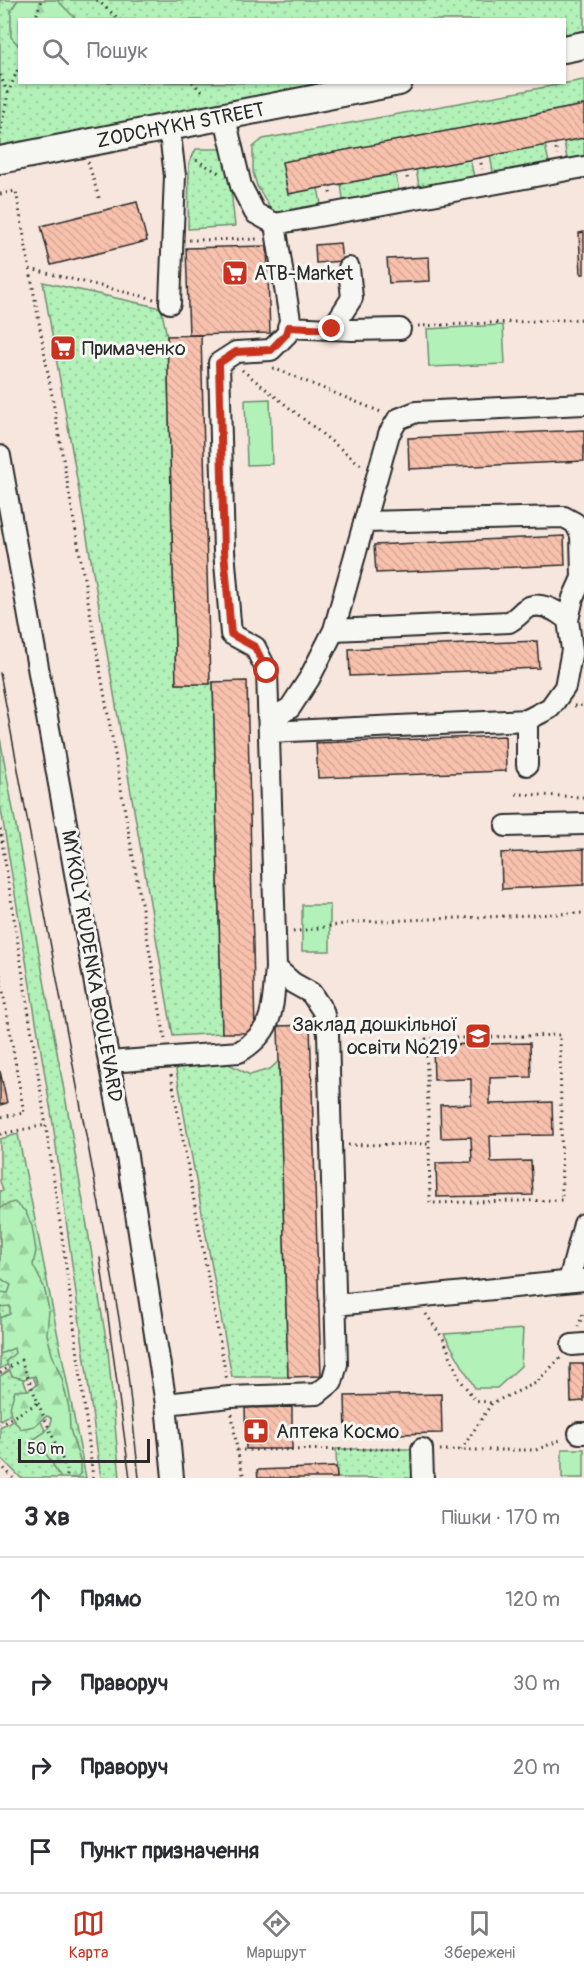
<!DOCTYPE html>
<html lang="uk">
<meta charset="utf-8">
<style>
body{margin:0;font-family:Pangolin,sans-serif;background:#f7f7f7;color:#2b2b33}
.scale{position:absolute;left:18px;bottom:15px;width:132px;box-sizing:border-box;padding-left:6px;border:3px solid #2b2b2b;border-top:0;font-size:16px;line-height:21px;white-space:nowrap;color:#2b2b2b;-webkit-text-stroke:4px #f6f6f2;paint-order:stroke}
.stop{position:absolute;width:18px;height:18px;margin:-14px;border:4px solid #c8321e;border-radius:50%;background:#fff}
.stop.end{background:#c8321e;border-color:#fff;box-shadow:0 2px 6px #0008}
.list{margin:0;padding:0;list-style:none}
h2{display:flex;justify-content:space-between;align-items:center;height:78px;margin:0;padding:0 24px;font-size:26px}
h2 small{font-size:20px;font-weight:400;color:#7c7c81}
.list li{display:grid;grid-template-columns:39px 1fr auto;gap:18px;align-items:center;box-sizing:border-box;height:84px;padding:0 24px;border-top:2px solid #e1e1e2}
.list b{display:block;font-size:22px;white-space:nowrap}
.list em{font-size:20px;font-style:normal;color:#7c7c81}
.icon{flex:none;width:33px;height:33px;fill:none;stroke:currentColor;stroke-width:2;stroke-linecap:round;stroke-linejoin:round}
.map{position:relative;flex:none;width:584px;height:1478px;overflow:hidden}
.search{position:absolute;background:#fff;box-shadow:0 2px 4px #0004;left:18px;right:18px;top:18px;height:66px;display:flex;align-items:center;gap:15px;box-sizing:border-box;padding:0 21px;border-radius:0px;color:#7c7c81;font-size:22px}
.sheet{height:414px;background:#fff}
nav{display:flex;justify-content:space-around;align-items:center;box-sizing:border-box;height:84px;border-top:2px solid #e1e1e2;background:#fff;font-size:16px;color:#7c7c81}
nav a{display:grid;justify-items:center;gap:3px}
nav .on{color:#c8321e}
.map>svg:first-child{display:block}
</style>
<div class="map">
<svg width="584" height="1478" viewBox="0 0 584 1478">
<defs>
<pattern id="grass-dots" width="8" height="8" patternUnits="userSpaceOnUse" patternTransform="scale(1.5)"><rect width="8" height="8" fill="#b2f1b7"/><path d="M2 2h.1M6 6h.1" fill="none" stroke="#99cf9e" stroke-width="1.8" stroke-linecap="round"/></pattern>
<pattern id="forest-firs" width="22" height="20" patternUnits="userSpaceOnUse" patternTransform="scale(1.5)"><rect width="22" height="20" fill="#b2f1b7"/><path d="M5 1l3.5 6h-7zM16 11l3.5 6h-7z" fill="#99cf9e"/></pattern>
<pattern id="building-back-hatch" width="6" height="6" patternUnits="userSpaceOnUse" patternTransform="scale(1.5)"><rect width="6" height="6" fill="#f8c1ad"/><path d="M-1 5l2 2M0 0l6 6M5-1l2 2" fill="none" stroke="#d5a695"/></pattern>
</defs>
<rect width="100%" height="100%" fill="#f7e6dd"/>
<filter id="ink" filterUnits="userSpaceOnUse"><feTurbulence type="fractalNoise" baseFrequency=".0167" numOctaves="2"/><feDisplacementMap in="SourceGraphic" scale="12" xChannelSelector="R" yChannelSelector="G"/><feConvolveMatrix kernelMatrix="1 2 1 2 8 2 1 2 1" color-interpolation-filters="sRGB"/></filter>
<g filter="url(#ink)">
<!-- grass -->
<path fill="url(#grass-dots)" stroke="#6e8e71" stroke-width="1.5" d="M0,0H584V32L565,36L564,20H20V82L338,83L0,149Z
M584,80V105L283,162L318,188L322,209L282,215L272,211L257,186L253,172V147L263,139Z
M584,138V161L568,164L564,142Z
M545,145L550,167L494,178L490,155Z
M196,149H221L228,164L235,226L188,229L189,163Z
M470,159L475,181L420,192L416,169Z
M395,173L400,195L344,206L341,184Z
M43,282L161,308L167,336L176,684H209L213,682L222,1033L173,1036Z
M0,738L69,1118L108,1351L120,1478H101L53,1124L0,803Z
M279,1061L288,1377H232L175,1065L227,1063L250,1075L270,1069Z
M18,1134L86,1478H71L73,1473L24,1355L0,1369V1191L3,1190L0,1181V1139Z
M17,1366L33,1402L0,1420V1376Z
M35,1408L63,1471L60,1478H21L0,1457V1427Z
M336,1449H422L423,1478H337Z"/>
<!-- forest -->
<path fill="url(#forest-firs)" stroke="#6e8e71" stroke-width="1.5" d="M18,0H57L76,19L20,20L19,46L11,37V10Z
M14,1202L25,1211L32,1226L36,1251L33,1265L44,1287L49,1310L47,1334L52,1354L62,1379L69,1408L70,1429L80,1461V1474L76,1478H61C55,1472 55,1466 50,1460C45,1451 38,1448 34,1439L45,1432L51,1424V1418L47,1416L34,1426L21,1429C7,1413 8,1410 15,1391L28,1390L38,1384L35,1376L24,1379L12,1376L6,1361L15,1353L14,1348L0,1354V1318L10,1314V1306L0,1307V1292L8,1293L11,1285L0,1278V1210L3,1206Z"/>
<!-- park -->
<path fill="#b2f1b7" stroke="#6e8e71" stroke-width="1.5" d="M503,325L505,364L429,367L427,329Z
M270,399L272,464L247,465L245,400Z
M302,905H330V951H302Z
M523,1329L521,1366L497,1388H475L444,1334Z
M562,1449H584V1478H562Z"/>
<!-- building -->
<path fill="url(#building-back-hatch)" stroke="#2b2b2b" stroke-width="1.5" d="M584,105V138L288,194L282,162Z
M137,202L147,241L51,265L41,226Z
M584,232V274H581L579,233Z
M340,243L342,261L316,263L315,245Z
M267,246L270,333L189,335L186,248Z
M429,257L430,281L389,283L387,259Z
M201,335L210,684H176L167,336Z
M584,430V461L409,469L408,438Z
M564,536L565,565L376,573L374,545Z
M537,641L539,668L350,676L349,649Z
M247,681L255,1033H222L213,682Z
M505,736L506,771L318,778L316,743Z
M584,849V885L502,889L501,853Z
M310,1025L321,1376L288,1377L278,1026Z
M530,1043L531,1077L490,1078V1104L552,1102L553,1135L490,1136L491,1162L531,1161L533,1195L437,1197L436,1163L472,1162L471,1137L441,1138L440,1105L471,1104V1079L434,1080L433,1045Z
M0,1071L7,1103L0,1105Z
M570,1364H584V1401L571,1402Z
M441,1394L442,1433L346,1435L345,1396Z
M292,1407V1449H246L245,1408Z
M336,1467L337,1478H258L257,1470Z"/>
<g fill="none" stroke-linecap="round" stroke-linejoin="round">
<defs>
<path id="minor" d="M225,118L241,186L255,213L275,224L584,167
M169,126L175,176L170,303
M288,327L352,330L400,329
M332,329L352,298L349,268
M0,456L109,1062L126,1150L166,1404L173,1478
M365,522L564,517L575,523L581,535L582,578L573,598L568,620
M268,717L278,715L290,708L309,679L334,630L389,434L398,419L416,412L584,404
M269,732L527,720L550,708L565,687L572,650L568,620C557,611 538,599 524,610C519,615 515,619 509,622L334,630
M527,765V720
M506,826L584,824
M109,1062L239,1052C276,1030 272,1007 276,968L267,671L255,647L231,634L224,551L219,363L236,352L271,350L287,334L290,320L275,224
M569,1281L584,1224
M335,1305L584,1280
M572,1345L584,1344
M166,1404L230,1397L317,1394L332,1382L337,1364L328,1033L323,1011L311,993L293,983L276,968
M579,1433H584
M422,1449L423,1478"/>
<g id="major">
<path d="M564,49L584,45"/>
<path id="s1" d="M0,160C133,133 266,109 399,82"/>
</g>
</defs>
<!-- minor casing -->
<use href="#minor" stroke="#2b2b2b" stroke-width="24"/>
<!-- major casing -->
<use href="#major" stroke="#2b2b2b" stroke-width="30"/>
<!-- path -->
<path stroke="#2b2b2b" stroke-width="3" stroke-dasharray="1.5 4.5" stroke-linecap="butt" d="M97,0L120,20
M35,20L41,0
M0,75L8,93
M192,82L202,91
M0,135L8,93L20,64
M555,143L557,155
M191,157L219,173
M480,157L482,169
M88,162L99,198
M406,171L408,182
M329,186L331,197
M0,194L16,191L165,1039
M189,240L261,239
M30,269L154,299
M418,326L584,319
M273,368L381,412
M242,370L361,465
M574,706L584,705
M516,794L584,797
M0,829C34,1045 68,1261 93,1478
M293,932L356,922L584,913
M0,974L24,1113L0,1117
M171,1075L227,1381
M0,1134L46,1125
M348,1145L429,1144L430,1203L562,1200L560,1035L426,1039L429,1144
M426,1314L444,1340L459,1378L475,1400L492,1403
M578,1327L584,1311
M0,1373L21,1360L38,1403L0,1424
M38,1403L68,1472L66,1478
M232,1414L237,1450L244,1478
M237,1450L403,1449
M440,1450H536L563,1439
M461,1450L492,1403L536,1383L560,1358
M0,1464L13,1478"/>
<!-- minor -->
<use href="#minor" stroke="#f6f6f2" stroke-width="20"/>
<!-- major -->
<use href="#major" stroke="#f6f6f2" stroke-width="26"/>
<!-- tram -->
<path stroke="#2b2b2b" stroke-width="1.5" d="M0,673L108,1253L127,1366L139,1478
M100,1258L130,1478"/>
</g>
</g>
<g fill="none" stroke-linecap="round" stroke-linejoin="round" filter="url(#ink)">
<!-- route -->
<path stroke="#c8321e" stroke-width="8" d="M267,671L255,647L231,634L224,551L219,363L236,352L271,350L286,334L288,327L332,329"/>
</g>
<!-- icons -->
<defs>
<symbol id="supermarket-square" viewBox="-11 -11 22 22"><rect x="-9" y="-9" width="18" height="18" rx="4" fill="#c8321e" stroke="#f6f6f2"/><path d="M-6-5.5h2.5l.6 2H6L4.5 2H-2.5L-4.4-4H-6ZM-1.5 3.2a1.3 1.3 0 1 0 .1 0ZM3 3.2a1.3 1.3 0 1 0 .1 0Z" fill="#fff"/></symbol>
<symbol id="school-square" viewBox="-11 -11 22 22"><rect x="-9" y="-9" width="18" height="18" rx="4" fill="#c8321e" stroke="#f6f6f2"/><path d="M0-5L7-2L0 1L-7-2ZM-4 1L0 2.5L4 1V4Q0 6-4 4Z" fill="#fff"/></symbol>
<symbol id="pharmacy-square" viewBox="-11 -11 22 22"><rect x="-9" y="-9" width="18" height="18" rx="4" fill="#c8321e" stroke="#f6f6f2"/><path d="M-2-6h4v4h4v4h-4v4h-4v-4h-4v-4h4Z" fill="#fff"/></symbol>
</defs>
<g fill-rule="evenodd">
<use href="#supermarket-square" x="220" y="258" width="30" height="30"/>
<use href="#supermarket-square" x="48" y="333" width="30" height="30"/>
<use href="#school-square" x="463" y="1021" width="30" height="30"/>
<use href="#pharmacy-square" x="241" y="1416" width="30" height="30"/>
</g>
<g text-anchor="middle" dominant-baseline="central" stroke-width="6" stroke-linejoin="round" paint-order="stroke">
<!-- street labels -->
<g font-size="20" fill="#2b2b2b" stroke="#f6f6f2">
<text stroke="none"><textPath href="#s1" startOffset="184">ZODCHYKH STREET</textPath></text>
<text transform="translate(92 966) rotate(80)">MYKOLY RUDENKA BOULEVARD</text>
</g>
<!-- poi labels -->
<g font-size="20" fill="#2b2b2b" stroke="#f6f6f2" text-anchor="start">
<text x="254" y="273">ATB-Market</text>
<text x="82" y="348">Примаченко</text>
<text x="458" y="1024" text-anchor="end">Заклад дошкільної<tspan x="458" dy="23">освіти №219</tspan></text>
<text x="276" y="1431">Аптека Космо</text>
</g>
</g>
</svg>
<div class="scale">50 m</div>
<div class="stop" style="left:267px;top:671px"></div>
<div class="stop end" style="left:332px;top:329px"></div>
<div class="search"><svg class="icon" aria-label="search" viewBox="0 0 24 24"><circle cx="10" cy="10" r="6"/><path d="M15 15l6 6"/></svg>Пошук</div>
</div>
<section class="sheet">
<h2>3 хв<small>Пішки · 170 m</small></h2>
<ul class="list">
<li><svg class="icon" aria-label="ahead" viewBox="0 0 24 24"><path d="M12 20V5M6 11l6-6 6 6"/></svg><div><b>Прямо</b></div><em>120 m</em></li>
<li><svg class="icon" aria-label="right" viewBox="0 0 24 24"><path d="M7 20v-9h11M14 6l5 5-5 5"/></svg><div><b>Праворуч</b></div><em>30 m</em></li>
<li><svg class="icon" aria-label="right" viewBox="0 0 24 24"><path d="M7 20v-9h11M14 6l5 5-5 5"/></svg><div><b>Праворуч</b></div><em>20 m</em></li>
<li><svg class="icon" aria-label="arrive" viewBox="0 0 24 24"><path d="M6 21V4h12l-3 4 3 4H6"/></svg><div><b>Пункт призначення</b></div></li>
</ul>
</section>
<nav>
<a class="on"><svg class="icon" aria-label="map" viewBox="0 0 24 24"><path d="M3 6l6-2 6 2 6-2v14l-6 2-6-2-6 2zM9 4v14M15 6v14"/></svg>Карта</a>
<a><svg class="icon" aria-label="directions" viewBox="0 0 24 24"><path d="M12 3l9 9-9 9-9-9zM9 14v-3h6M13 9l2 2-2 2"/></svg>Маршрут</a>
<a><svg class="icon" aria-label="saved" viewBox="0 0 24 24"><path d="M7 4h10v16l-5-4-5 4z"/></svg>Збережені</a>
</nav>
